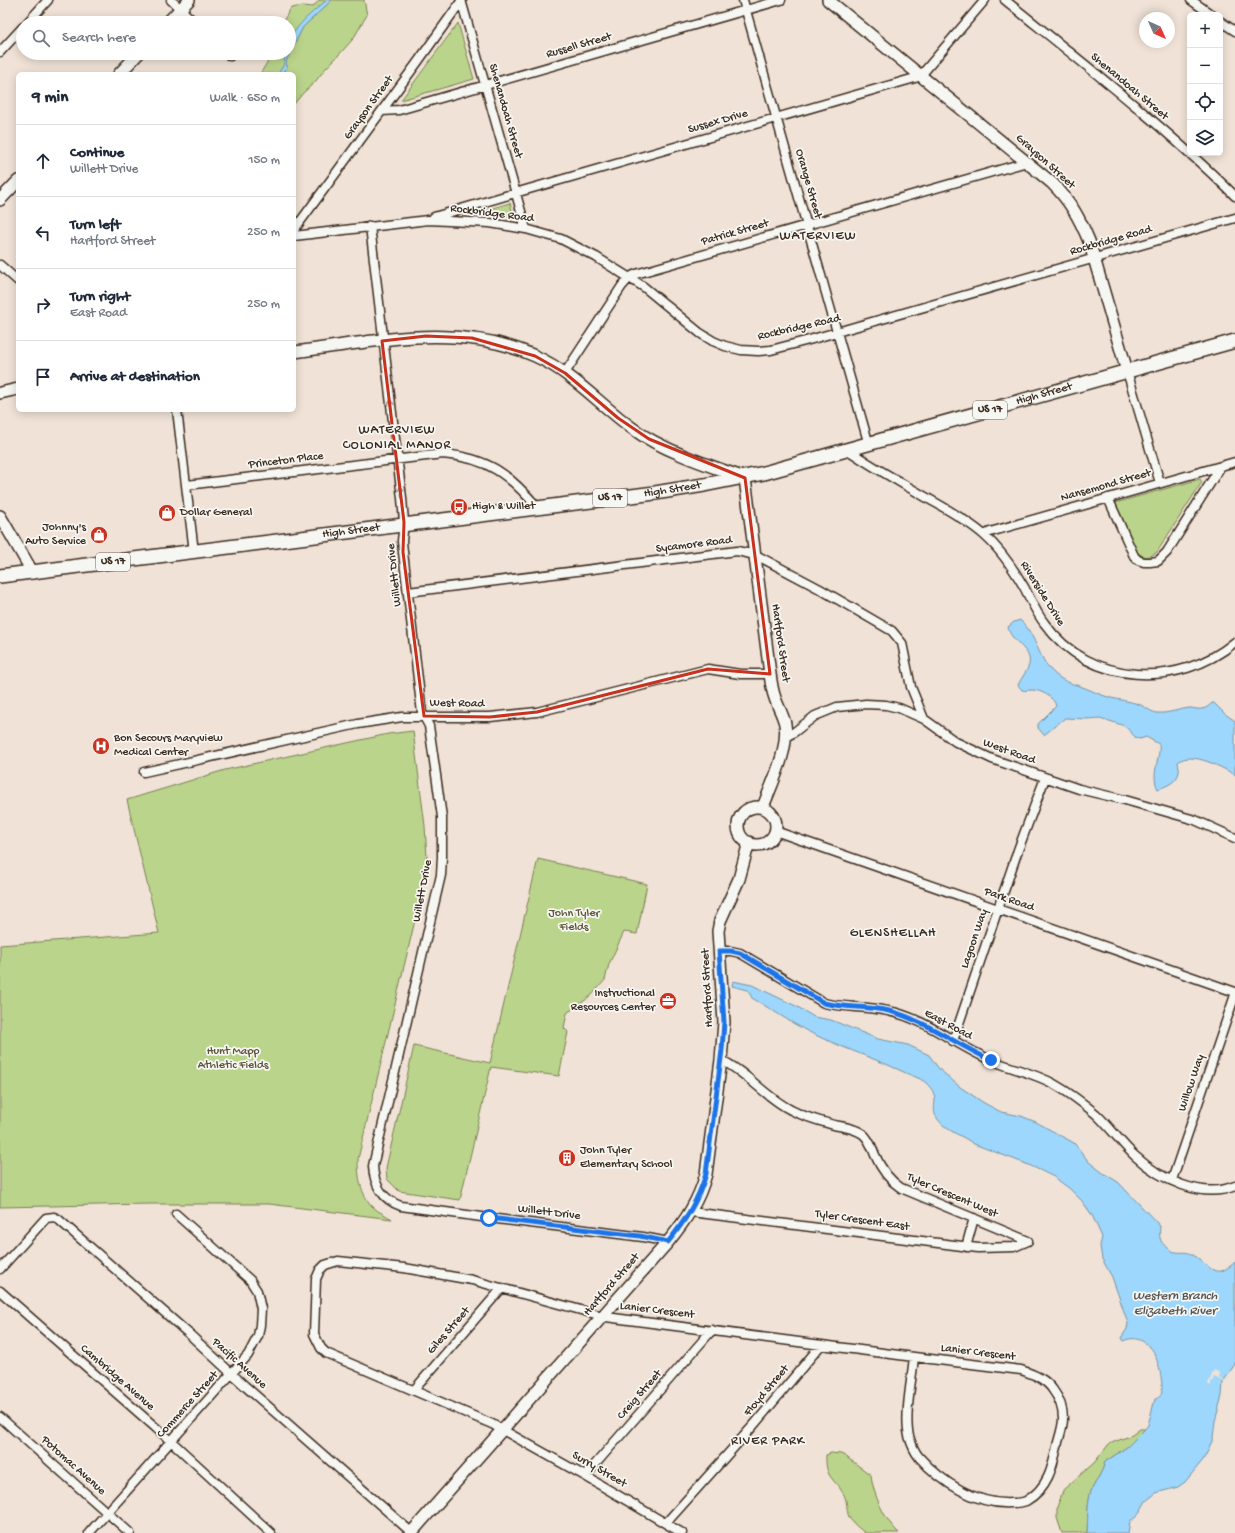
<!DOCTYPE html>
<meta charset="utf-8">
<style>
body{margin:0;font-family:"Gochi Hand",sans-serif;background:#f6f6f7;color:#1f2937}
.controls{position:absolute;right:12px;top:12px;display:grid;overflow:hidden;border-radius:6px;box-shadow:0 2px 10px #0003}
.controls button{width:36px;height:36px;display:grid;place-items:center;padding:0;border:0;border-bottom:1px solid #e0e1e3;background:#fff;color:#1f2937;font:20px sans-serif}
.compass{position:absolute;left:1139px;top:12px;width:36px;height:36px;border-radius:50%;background:#fff;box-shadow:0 2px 10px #0003;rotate:135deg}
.stop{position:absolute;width:12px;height:12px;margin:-9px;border:3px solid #1a73e8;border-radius:50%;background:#fff}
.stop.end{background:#1a73e8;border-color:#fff;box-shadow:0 1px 4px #0008}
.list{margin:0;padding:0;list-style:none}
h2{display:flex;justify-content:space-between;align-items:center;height:52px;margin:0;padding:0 16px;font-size:17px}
h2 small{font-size:13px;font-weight:400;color:#747a83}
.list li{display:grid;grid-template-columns:26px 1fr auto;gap:12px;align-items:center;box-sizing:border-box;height:72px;padding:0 16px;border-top:1px solid #e0e1e3}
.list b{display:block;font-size:15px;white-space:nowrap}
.list p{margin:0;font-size:13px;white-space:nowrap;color:#747a83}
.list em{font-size:13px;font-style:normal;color:#747a83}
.icon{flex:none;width:22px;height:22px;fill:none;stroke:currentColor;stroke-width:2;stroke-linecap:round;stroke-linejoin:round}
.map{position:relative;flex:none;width:1235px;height:1533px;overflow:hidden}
.search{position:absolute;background:#fff;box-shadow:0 2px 10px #0003;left:16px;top:16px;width:280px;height:44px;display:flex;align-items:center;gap:10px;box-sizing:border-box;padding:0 14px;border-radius:22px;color:#747a83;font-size:15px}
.panel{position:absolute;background:#fff;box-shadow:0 2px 10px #0003;left:16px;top:72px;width:280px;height:340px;border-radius:6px}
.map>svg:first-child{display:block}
</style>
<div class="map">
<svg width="1235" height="1533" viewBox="0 0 1235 1533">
<rect width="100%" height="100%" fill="#f0e2d6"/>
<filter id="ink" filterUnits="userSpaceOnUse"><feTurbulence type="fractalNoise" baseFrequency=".025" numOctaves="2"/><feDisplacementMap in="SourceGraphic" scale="8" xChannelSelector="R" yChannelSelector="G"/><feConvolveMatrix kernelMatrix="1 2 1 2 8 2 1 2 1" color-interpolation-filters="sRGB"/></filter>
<g filter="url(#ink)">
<!-- green -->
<path fill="#bad48b" stroke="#7a7f54" d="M319,0H327C311,13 299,25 289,43V23H282L291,8L303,6L313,7Z
M332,0H364L367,15L353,39L336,58L325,69L315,82L303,93L294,104V74H281L287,67L286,61L303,27Z
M458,23L474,79L401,100Z
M273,53H286L284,66L278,74H260Z
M510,203L514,217L479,212Z
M1200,479L1202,482L1157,552C1149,558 1144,558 1136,552L1115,503Z
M413,731L425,826L427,858L422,891L358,1159C358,1176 360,1194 373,1207C378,1212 386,1215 392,1219L269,1204H150L0,1207V945L159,933L127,800L225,770L388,734Z
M538,859L647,884L637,934L624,932L609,964L605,980L591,996L567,1013L564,1028L568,1032L559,1076L491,1067L460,1200L399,1191L387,1179L386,1168L414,1046L490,1063Z
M1140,1429H1145L1127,1447L1105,1462C1102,1474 1094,1483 1090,1494C1087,1506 1088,1521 1087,1533H1062L1057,1518V1507L1064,1489L1094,1463L1109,1444L1132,1435Z
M831,1453L841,1454L845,1456L871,1475C873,1494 885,1521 899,1533H865C860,1529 852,1523 849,1517C846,1510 848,1501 843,1493C833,1477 825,1478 826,1455Z"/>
<!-- water -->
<path fill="#9dd7fd" stroke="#7692a4" d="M327,0H332L303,27L286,61L287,67L281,74H278L283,66L286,53H289C289,50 288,46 289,43C293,27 315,10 327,0Z
M1020,620C1037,634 1037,660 1056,675C1063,681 1072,684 1080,686C1091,690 1100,695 1111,698C1120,700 1129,701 1138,704C1145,706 1150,712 1157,713C1168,714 1179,709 1190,708C1194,708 1198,710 1202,709C1207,708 1209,706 1212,703H1214L1225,714L1235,721V775C1223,768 1191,750 1178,762C1178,765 1180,769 1179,772C1177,782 1167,786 1158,789C1150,775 1161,757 1159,744L1146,737L1140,739L1136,738L1127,728L1122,725L1100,718L1088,719L1065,718L1044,735L1038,728V724L1056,706C1054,697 1041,690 1032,690C1028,690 1026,691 1022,690L1018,685C1021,678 1027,672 1029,665C1033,649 1010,642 1008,627L1014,622Z
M733,981L752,985L796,1006L814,1017L831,1020L878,1039L908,1045L929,1055L939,1069L960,1087L984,1103L1001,1112L1021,1116L1036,1122L1074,1143L1089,1162L1103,1173L1118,1182L1160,1226C1159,1237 1159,1242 1168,1248C1170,1250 1173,1252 1176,1252C1181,1253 1186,1251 1191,1254C1210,1263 1213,1283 1235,1262V1364L1223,1382L1222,1396L1215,1421L1213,1438L1209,1449L1203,1460L1185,1482L1178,1487L1156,1493L1146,1501L1138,1515L1130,1522L1128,1533H1087C1088,1521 1087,1506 1090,1494C1094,1483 1102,1474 1105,1462L1127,1447L1145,1429L1148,1425L1155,1399C1157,1399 1159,1397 1160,1396C1166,1389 1157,1354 1151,1348C1142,1339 1134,1336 1123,1341L1121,1338L1127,1329L1128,1323L1112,1277L1102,1259L1100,1246L1102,1237L1092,1215L1082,1201L1070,1189L1054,1177L1029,1165L974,1144C962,1135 945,1131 937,1118C929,1106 943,1098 925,1082C920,1078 912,1076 906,1073C879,1060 851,1051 824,1039C798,1028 776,1012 752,998L748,990L732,986Z"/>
<!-- pier -->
<path fill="#f0e2d6" d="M1214,1370L1220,1373L1219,1377L1226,1381L1225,1382L1214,1377L1210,1386L1208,1384Z"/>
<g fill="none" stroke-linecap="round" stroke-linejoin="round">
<defs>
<path id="minor" d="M171,0L195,23
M461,0L526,229
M743,0L869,445
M1005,0C1083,63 1163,125 1235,196
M1191,0L1212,15
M1220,21L1235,31
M27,23L48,0
M0,52L23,27
M227,53L230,56
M382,111L399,110L781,0
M434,217L515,193L915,78L923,73L985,0
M370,226L402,498L404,522L402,541L403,552L422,713L429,726L442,817V857L441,875L373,1166C374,1185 383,1200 401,1206L489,1218L643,1237L668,1242
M294,230L417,63L462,0
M294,236L428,220L490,223L526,229L561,239L596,257L644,287L700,333L713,341L725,346L741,350L758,351L771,350L809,340L1235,218
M0,265L18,281
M1127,371L1160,483
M565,373L622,286L630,277L636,274L1027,162
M177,410L194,552
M848,450C874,468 902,483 929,499C948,510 967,520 984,535C1000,549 1013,568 1024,587C1031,600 1036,613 1045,624C1090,686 1179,689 1235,642
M187,485L443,454C488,458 509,474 538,508
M1108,498L1134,556L1138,560L1144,562H1150L1158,561L1167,552L1221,466
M985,535L990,532L1235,462
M408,592L737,551L756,555L820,589L892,631L902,643L911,687L924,719
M785,737L793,733L815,716L837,707L866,704L886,705L899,708L924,719L956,742L992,759L1079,789L1125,800L1195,820L1235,838
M144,772L358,724L402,717H490L537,712L708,669L740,674H770
M775,831L1235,992
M719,951H731L740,953L824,1003C845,1008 867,1006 888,1011C925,1018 957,1046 991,1060C1012,1069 1034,1073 1054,1084C1068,1092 1083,1103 1096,1114C1110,1127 1121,1143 1135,1156C1160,1179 1202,1200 1235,1186
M953,1041L1018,850L1045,778
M721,1060C747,1072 765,1097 791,1110C804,1117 820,1121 834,1125C844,1127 855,1128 863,1134C870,1140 872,1148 875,1155C881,1169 889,1180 901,1188L1028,1241
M1172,1180L1235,995
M691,1212L978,1248L1014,1247L1028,1241
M966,1247L974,1218
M0,1269L46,1218L54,1217L58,1219L188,1333L245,1386L411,1532
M0,1291L171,1441L271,1533
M414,1390L502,1288
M0,1417L130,1533
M585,1476L712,1330
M666,1523L753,1426L821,1345
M89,1533L248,1355L258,1336L260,1325L261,1309L257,1291L250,1280L176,1214
M682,1533L585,1476L492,1424L326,1353L321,1348L314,1334L316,1279L320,1270L325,1265L338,1261L404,1268L472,1280L606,1317L914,1357L1021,1370C1033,1374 1046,1379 1053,1390C1059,1398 1063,1409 1063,1419C1063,1426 1060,1435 1058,1442C1053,1465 1049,1488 1026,1501C1021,1503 1016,1503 1011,1503C977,1505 941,1482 919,1457C914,1451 911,1443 909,1436C904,1417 912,1378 914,1357"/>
<path id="tertiary" d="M828,0L1052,183C1070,201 1079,217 1089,241L1127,371
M167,23L189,0
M119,74L139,53
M0,200L18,181
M294,352C374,342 458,321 535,356C573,373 599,404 632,428C661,450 710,466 745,478L770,674C771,682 772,690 775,698C778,707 783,715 785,724C789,750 772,783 763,807
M0,393L18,389
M0,516L33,573
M738 826a19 19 0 1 1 38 0a19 19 0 1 1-38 0Z
M411,1533L668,1242C685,1221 699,1201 706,1174L721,1060L724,1022L718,931L720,921L739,879L749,842"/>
<g id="primary">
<path id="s1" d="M0,576L655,493L704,485L764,473L1235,341"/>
</g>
</defs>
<!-- minor casing -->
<use href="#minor" stroke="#3b2a1e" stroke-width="11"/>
<!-- tertiary casing -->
<use href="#tertiary" stroke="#3b2a1e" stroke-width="14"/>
<!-- primary casing -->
<use href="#primary" stroke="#3b2a1e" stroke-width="16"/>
<!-- minor -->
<use href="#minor" stroke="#f6f6f2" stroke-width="8"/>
<!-- tertiary -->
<use href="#tertiary" stroke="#f6f6f2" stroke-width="11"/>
<!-- primary -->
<use href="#primary" stroke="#f6f6f2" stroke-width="13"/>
</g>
<!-- one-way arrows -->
<defs><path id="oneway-shaft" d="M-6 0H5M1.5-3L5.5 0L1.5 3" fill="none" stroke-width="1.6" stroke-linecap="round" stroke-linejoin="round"/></defs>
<g stroke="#989088">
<use href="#oneway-shaft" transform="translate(391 406) rotate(-97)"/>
<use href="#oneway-shaft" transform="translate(401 492) rotate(-97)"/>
</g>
</g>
<g fill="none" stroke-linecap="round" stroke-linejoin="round" filter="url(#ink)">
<!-- route -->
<path stroke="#1a73e8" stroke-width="5" d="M489,1218L640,1236L668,1242C685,1221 698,1201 706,1174L722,1050L724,1022L719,951H731L740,953L824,1003C845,1008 868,1006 889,1011C925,1020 957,1045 991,1060"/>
</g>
<!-- marked area -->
<path fill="none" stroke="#c8321e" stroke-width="3" stroke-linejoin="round" d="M426,336L472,338L535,356L565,373L618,418L649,439L745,478L770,674L708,669L537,712L490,717L424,716L403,552L404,522L382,341Z"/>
<!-- icons -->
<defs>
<symbol id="bus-disc" viewBox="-11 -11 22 22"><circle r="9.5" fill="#c8321e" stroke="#f6f6f2"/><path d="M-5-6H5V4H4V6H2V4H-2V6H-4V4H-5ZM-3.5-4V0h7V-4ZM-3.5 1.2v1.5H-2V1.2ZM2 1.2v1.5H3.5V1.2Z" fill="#fff"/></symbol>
<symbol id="shop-disc" viewBox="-11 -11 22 22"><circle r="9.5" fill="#c8321e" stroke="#f6f6f2"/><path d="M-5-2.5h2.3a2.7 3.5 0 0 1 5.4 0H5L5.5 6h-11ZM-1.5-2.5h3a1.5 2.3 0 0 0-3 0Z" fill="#fff"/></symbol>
<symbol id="hospital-disc" viewBox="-11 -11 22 22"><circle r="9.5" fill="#c8321e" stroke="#f6f6f2"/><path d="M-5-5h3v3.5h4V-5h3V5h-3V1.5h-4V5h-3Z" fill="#fff"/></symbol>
<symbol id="office-disc" viewBox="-11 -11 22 22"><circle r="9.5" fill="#c8321e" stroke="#f6f6f2"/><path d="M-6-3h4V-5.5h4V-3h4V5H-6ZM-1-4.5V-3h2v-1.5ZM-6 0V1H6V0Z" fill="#fff"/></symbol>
<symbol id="building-disc" viewBox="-11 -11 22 22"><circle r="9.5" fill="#c8321e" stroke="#f6f6f2"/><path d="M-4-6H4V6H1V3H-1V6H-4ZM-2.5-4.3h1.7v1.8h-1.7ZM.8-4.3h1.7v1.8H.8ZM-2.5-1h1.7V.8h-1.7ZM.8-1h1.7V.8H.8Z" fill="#fff"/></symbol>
</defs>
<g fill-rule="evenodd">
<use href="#bus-disc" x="449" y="497" width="20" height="20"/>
<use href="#shop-disc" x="157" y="503" width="20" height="20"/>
<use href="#shop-disc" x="89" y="525" width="20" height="20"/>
<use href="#hospital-disc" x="91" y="736" width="20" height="20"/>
<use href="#office-disc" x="658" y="991" width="20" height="20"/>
<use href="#building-disc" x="557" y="1148" width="20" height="20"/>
</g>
<g text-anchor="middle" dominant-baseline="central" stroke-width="3.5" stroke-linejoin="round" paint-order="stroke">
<!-- shield labels -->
<g fill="#f6f6f2" stroke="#73675e" stroke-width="1">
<rect x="973" y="401" width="34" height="18" rx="3"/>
<rect x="593" y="489" width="34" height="18" rx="3"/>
<rect x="96" y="553" width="34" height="18" rx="3"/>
</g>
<g font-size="11" font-weight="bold" fill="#3b2a1e">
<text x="990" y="410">US 17</text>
<text x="610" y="498">US 17</text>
<text x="113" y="562">US 17</text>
</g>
<!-- street labels -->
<g font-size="12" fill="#3b2a1e" stroke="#f6f6f2">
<text transform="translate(579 46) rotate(-16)">Russell Street</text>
<text transform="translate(1129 87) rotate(40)">Shenandoah Street</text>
<text transform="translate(369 108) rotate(-54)">Grayson Street</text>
<text transform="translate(505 111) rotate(74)">Shenandoah Street</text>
<text transform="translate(718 122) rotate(-16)">Sussex Drive</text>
<text transform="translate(1045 162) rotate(42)">Grayson Street</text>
<text transform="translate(808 184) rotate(74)">Orange Street</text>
<text transform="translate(492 214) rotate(7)">Rockbridge Road</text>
<text transform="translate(735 233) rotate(-16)">Patrick Street</text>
<text transform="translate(1111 241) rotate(-16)">Rockbridge Road</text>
<text transform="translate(799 328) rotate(-13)">Rockbridge Road</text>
<text stroke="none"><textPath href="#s1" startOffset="1062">High Street</textPath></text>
<text transform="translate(286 461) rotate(-7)">Princeton Place</text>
<text transform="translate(1106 486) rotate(-16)">Nansemond Street</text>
<text stroke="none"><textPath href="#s1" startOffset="678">High Street</textPath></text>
<text stroke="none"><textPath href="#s1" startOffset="354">High Street</textPath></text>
<text transform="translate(694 545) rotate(-7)">Sycamore Road</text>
<text transform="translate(395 575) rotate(-96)">Willett Drive</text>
<text transform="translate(1042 594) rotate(58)">Riverside Drive</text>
<text transform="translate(780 643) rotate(82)">Hartford Street</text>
<text transform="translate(457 704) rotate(1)">West Road</text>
<text transform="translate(1009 752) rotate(20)">West Road</text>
<text transform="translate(423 891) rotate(-79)">Willett Drive</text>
<text transform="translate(1009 900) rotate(19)">Park Road</text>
<text transform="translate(975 939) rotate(-71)">Lagoon Way</text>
<text transform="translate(708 988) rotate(-93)">Hartford Street</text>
<text transform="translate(948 1025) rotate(28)">East Road</text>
<text transform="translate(1192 1083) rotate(-71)">Willow Way</text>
<text transform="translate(952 1196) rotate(23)">Tyler Crescent West</text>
<text transform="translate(549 1213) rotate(7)">Willett Drive</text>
<text transform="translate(862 1221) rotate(8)">Tyler Crescent East</text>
<text transform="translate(612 1285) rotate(-49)">Hartford Street</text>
<text transform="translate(657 1311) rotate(7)">Lanier Crescent</text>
<text transform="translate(449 1331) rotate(-49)">Giles Street</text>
<text transform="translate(978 1353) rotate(7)">Lanier Crescent</text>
<text transform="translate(239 1364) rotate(42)">Pacific Avenue</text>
<text transform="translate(117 1378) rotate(41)">Cambridge Avenue</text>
<text transform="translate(767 1391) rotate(-50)">Floyd Street</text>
<text transform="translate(640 1395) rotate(-49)">Creig Street</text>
<text transform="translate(188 1405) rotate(-48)">Commerce Street</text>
<text transform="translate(73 1466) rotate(42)">Potomac Avenue</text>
<text transform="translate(599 1470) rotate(30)">Surry Street</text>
</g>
<!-- poi labels -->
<g font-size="12" fill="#3b2a1e" stroke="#f6f6f2" text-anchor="start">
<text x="472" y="507">High &amp; Willet</text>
<text x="180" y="513">Dollar General</text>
<text x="86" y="528" text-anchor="end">Johnny's<tspan x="86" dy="14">Auto Service</tspan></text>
<text x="114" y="739">Bon Secours Maryview<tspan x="114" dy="14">Medical Center</tspan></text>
<text x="655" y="994" text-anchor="end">Instructional<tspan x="655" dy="14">Resources Center</tspan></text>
<text x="580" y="1151">John Tyler<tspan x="580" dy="14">Elementary School</tspan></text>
</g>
<!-- park labels -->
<g font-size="12" fill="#5b5439" stroke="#f6f6f2">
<text x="574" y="914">John Tyler<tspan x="574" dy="14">Fields</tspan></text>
<text x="233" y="1052">Hunt Mapp<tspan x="233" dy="14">Athletic Fields</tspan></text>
</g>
<!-- neighbourhood labels -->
<g font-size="13" letter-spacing="1" fill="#3b2a1e" stroke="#f6f6f2">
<text x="818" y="236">WATERVIEW</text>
<text x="397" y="430">WATERVIEW<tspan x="397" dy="15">COLONIAL MANOR</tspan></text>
<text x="893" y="933">GLENSHELLAH</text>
<text x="768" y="1441">RIVER PARK</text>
</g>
<!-- water labels -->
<g font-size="13" font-style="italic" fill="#545556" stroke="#f6f6f2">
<text x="1175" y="1296">Western Branch<tspan x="1175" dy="15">Elizabeth River</tspan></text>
</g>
</g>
</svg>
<div class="controls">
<button>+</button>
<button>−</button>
<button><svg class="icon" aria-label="locate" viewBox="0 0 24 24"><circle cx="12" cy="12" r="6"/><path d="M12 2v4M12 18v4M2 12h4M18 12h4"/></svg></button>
<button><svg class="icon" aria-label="layers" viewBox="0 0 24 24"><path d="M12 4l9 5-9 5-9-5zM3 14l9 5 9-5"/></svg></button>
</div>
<svg class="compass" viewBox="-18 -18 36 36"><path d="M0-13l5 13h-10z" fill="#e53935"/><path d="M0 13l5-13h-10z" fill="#747a83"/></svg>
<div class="stop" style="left:489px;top:1218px"></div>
<div class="stop end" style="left:991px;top:1060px"></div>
<div class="search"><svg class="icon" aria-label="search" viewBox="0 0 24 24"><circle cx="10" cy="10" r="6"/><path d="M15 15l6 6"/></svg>Search here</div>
<section class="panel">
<h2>9 min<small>Walk · 650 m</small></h2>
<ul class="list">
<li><svg class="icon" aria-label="ahead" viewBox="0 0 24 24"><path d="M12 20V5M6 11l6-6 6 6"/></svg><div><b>Continue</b><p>Willett Drive</p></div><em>150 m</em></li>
<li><svg class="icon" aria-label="left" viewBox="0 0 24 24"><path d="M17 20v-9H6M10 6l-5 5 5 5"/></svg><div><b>Turn left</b><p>Hartford Street</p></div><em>250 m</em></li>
<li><svg class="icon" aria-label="right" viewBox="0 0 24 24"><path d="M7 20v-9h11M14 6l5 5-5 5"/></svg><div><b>Turn right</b><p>East Road</p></div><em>250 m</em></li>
<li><svg class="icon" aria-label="arrive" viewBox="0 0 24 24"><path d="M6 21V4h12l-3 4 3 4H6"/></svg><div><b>Arrive at destination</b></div></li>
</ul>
</section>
</div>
